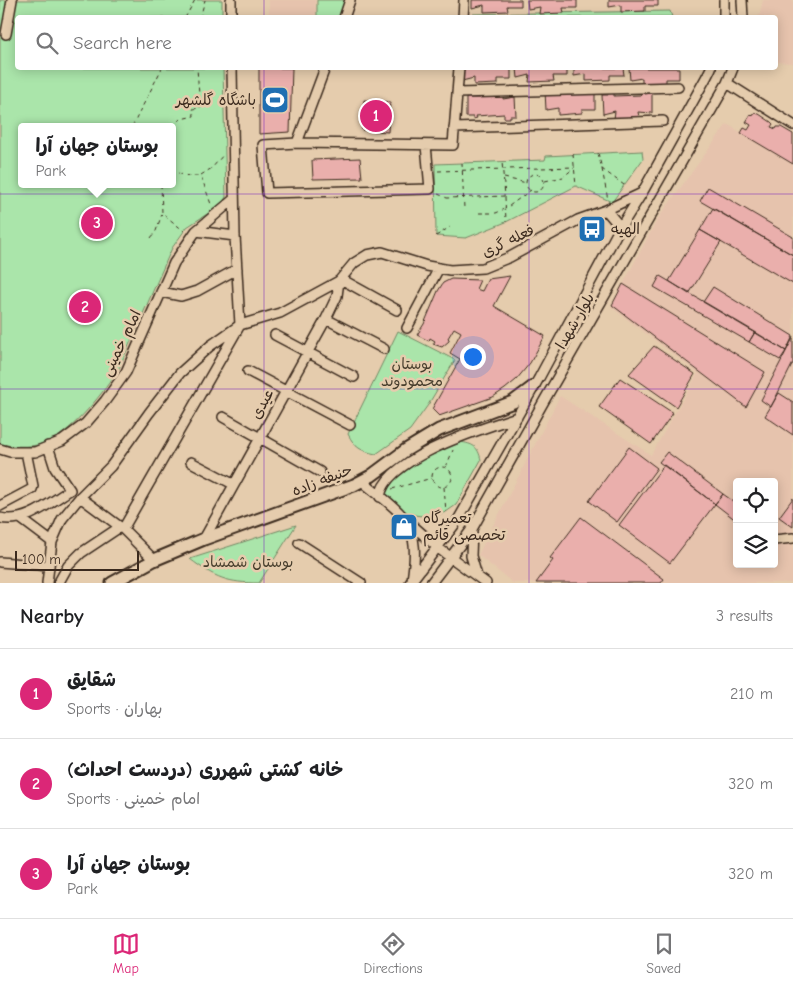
<!DOCTYPE html>
<meta charset="utf-8">
<style>
body{margin:0;font-family:"Comic Neue","Playpen Sans Arabic",sans-serif;background:#f2f2f2;color:#202124}
.controls{position:absolute;right:15px;bottom:15px;display:grid;overflow:hidden;border-radius:5px;box-shadow:0 2px 12px #0003}
.controls button{width:45px;height:45px;display:grid;place-items:center;padding:0;border:0;border-bottom:1px solid #e0e0e0;background:#fff;color:#202124;font:25px sans-serif}
.scale{position:absolute;left:15px;bottom:12px;width:124px;box-sizing:border-box;padding-left:5px;border:2px solid #3b2a1e;border-top:0;font-size:14px;line-height:18px;white-space:nowrap;color:#3b2a1e;-webkit-text-stroke:4px #e5ccad;paint-order:stroke}
.you{position:absolute;left:472px;top:356px;width:18px;height:18px;margin:-12px;border:4px solid #fff;border-radius:50%;background:#1a73e8;box-shadow:0 0 0 8px #1a73e833}
.badge{display:grid;place-items:center;width:32px;height:32px;border-radius:50%;background:#db2777;color:#fff;font-size:16px;font-weight:700}
.pin{position:absolute;translate:-50% -50%;border:2px solid #fff;box-shadow:0 1px 5px #0006}
.popup{position:absolute;left:18px;top:123px;width:158px;height:65px;box-sizing:border-box;display:grid;place-content:center;border-radius:5px;background:#fff;filter:drop-shadow(0 1px 4px #0005);font-size:16px;white-space:nowrap;color:#757577}
.popup b{font-size:19px;color:#202124}
.popup::after{content:'';position:absolute;left:50%;top:100%;margin-left:-10px;border:10px solid transparent;border-top-color:#fff}
.list{margin:0;padding:0;list-style:none}
h2{display:flex;justify-content:space-between;align-items:center;height:65px;margin:0;padding:0 20px;font-size:21px}
h2 small{font-size:16px;font-weight:400;color:#757577}
.list li{display:grid;grid-template-columns:32px 1fr auto;gap:15px;align-items:center;box-sizing:border-box;height:90px;padding:0 20px;border-top:1px solid #e0e0e0}
.list b{display:block;font-size:19px;white-space:nowrap}
.list p{margin:0;font-size:16px;white-space:nowrap;color:#757577}
.list em{font-size:16px;font-style:normal;color:#757577}
.icon{flex:none;width:28px;height:28px;fill:none;stroke:currentColor;stroke-width:2;stroke-linecap:round;stroke-linejoin:round}
.map{position:relative;flex:none;width:793px;height:583px;overflow:hidden}
.search{position:absolute;background:#fff;box-shadow:0 2px 12px #0003;left:15px;right:15px;top:15px;height:55px;display:flex;align-items:center;gap:12px;box-sizing:border-box;padding:0 18px;border-radius:5px;color:#757577;font-size:19px}
.sheet{height:335px;background:#fff}
nav{display:flex;justify-content:space-around;align-items:center;box-sizing:border-box;height:70px;border-top:1px solid #e0e0e0;background:#fff;font-size:14px;color:#757577}
nav a{display:grid;justify-items:center;gap:2px}
nav .on{color:#db2777}
.map>svg:first-child{display:block}
</style>
<div class="map">
<svg width="793" height="583" viewBox="0 0 793 583">
<rect width="100%" height="100%" fill="#e5ccad"/>
<filter id="ink" filterUnits="userSpaceOnUse"><feTurbulence type="fractalNoise" baseFrequency=".02" numOctaves="2"/><feDisplacementMap in="SourceGraphic" scale="10" xChannelSelector="R" yChannelSelector="G"/><feConvolveMatrix kernelMatrix="1 2 1 2 8 2 1 2 1" color-interpolation-filters="sRGB"/></filter>
<g filter="url(#ink)">
<!-- built -->
<path fill="#e6c3ad" fill-rule="evenodd" d="M269,0H315L317,17H269Z
M763,0H793V63L776,62V18L759,17Z
M727,124L793,164V583H513L478,555L560,396L651,455L698,373L611,307L657,220ZM737,482H774V564H737Z"/>
<!-- green -->
<path fill="#aae5aa" stroke="#728864" fill-rule="evenodd" d="M0,0H222V17L18,18V68H223L226,197L221,205L187,227L172,248L119,368C105,391 74,430 50,441C35,448 16,447 0,444ZM22,127H172V184H22Z
M317,0H346L340,17L317,18Z
M670,11L672,17L473,18V14Z
M642,151L643,159L612,202L576,186L506,222L466,238L436,236L435,164L545,160L546,156Z
M398,331L455,360L428,405L410,430L376,454C361,451 355,448 348,434Z
M460,442C473,444 478,446 481,460L456,505L446,512L430,517L414,515L404,512L386,499L388,485L419,461Z
M296,525L259,583C228,583 215,578 190,559Z"/>
<!-- building -->
<path fill="#eaafac" stroke="#3b2a1e" d="M472,0H521V6H507L508,11L484,12V5L472,8Z
M527,0H577V8H563L564,13L539,14L540,7L528,9Z
M609,0H658V6H645V11L621,12V5L609,7Z
M259,68H292L290,132L259,134Z
M461,68H511V79H498V84L474,85V78L462,81Z
M517,68H567V76H553L554,81L529,82L530,75L518,78Z
M574,68H623L624,75H610V80L586,81V74L574,76Z
M629,68H679V79H666V84L642,85V78L630,80Z
M595,90V109H582V113L558,115V108L546,110L545,91Z
M504,92L503,99L515,97L516,116H510V118H504V114L476,116L477,118L473,119V117H466V98H480L479,93Z
M645,92V94L652,93V113L638,112L639,117L614,119L615,111L603,114L602,95H608V93H614V96L641,95L640,93Z
M364,100L390,102L388,132L362,130Z
M754,113L759,114L771,122L773,124L771,127L776,129L777,127H781L793,134V164L741,133L744,128L748,130L751,125L746,122L751,114L753,116Z
M360,158L362,178L313,179L312,160Z
M708,187L793,237V255L700,201Z
M713,208L793,255V284L700,230Z
M700,230L721,242L689,294L669,281Z
M510,276L494,306L545,336L530,363L516,380L505,389L493,397L439,416L432,409L460,359L450,353L461,332L454,328L448,338L449,339V341L442,347L433,344L435,341L430,338L429,341L417,335L424,324L438,291L443,283L451,279L480,280L476,289L482,291L488,279Z
M660,276L755,332L749,342L654,287Z
M623,284L765,372L746,407L612,305Z
M713,287L793,336L786,351L703,302Z
M755,332L786,351L780,360L749,342Z
M793,338V363L771,407L761,400Z
M654,346L695,374L676,407L629,374Z
M620,378L673,413L651,444L599,407Z
M779,393L793,402V435L765,416Z
M629,447L657,468L617,522L589,501Z
M667,452L723,494L715,504L659,462Z
M664,465L715,504L670,563L619,525Z
M723,494L737,504V521L715,504Z
M793,498V527L779,517Z
M581,517L664,579L661,583H536L553,560L550,558Z"/>
<g fill="none" stroke-linecap="round" stroke-linejoin="round">
<defs>
<path id="minor" d="M231,0V18
M742,0L743,18
M344,18L350,0
M463,18L464,0
M724,18V0
M6,34L12,0
M325,68L297,143L453,145L459,68
M727,83L793,125
M457,93L678,87
M454,128L663,121
M297,143L263,145L267,193L430,189L426,145
M606,210L617,223V233
M196,231L235,236
M341,279L397,310
M161,292L181,296L197,291L237,269
M326,319L384,349
M407,328L439,268
M275,335L354,377
M248,371L350,425
M223,417L320,472
M0,449L10,452H35L62,441L86,423L105,401L126,372L174,263L196,231L234,199
M191,462L233,484
M362,481C375,493 392,503 403,517C418,533 415,561 412,580
M80,497L123,529L154,560
M380,497C384,458 484,428 517,417
M0,506L32,489L33,486L26,452
M0,518C26,524 49,503 70,490L55,468L48,446
M20,518L52,542
M410,523L438,548L486,583
M123,529L240,325L235,236L232,68
M472,530L471,556L477,576
M204,539L326,319L337,296L339,281
M774,540L793,538
M299,543L361,583
M0,562L49,566
M47,583L52,542L62,519L80,497L111,466L149,413L180,373L210,346L240,325L280,313L339,281L354,263L367,255L382,252L427,266L450,270L483,268L510,257L578,220L606,210L642,193
M60,583L59,582L68,566L81,553L120,527
M410,583L458,520L539,378L617,233L642,193L707,76L711,68
M431,583L472,529L544,401L727,83L733,68"/>
<path id="major" d="M112,583L154,560L204,539L354,485L371,476L406,450L439,430L513,402L533,387"/>
</defs>
<!-- minor casing -->
<use href="#minor" stroke="#3b2a1e" stroke-width="12"/>
<!-- major casing -->
<use href="#major" stroke="#3b2a1e" stroke-width="15"/>
<!-- path -->
<path stroke="#3b2a1e" stroke-width="1" stroke-dasharray="4 4" stroke-linecap="butt" d="M185,18L195,0
M200,18L205,0
M132,127L162,68
M172,127L181,119L194,116L193,109L200,108L197,68
M598,153L602,169L624,185
M573,154L576,186
M462,163L464,209
M172,168C180,177 190,176 201,176L212,207
M602,169L608,200
M438,171L575,167
M526 183a9 9 0 1 1 18 0a9 9 0 1 1-18 0Z
M201,175L212,168L224,154
M504,178L527,183
M545,181L563,177L574,168
M161,184L162,213L184,231
M438,194L447,198L505,196L502,162
M505,197L506,222
M479,213H496L505,209L531,190
M436,236L450,227
M151,238L156,231L162,214
M446,467L453,450
M432 477a10 10 0 1 1 20 0a10 10 0 1 1-20 0Z
M444,487L446,512
M392,489L432,478"/>
<!-- minor -->
<use href="#minor" stroke="#e5ccad" stroke-width="9"/>
<!-- major -->
<use href="#major" stroke="#e5ccad" stroke-width="11"/>
</g>
</g>
<!-- grid -->
<path fill="none" stroke="#7b2cbf" stroke-width="1" stroke-opacity="0.55" d="M264,0V18M529,0V18M264,68V583M529,68V583M0,194H793M0,389H793"/>
<!-- icons -->
<defs>
<symbol id="stadium-square" viewBox="-11 -11 22 22"><rect x="-9" y="-9" width="18" height="18" rx="4" fill="#1f6fb2" stroke="#e5ccad"/><path d="M0-5a6.5 5 0 1 0 0 10a6.5 5 0 1 0 0-10ZM-3.5-1.8h7v3.6h-7Z" fill="#fff"/></symbol>
<symbol id="bus-square" viewBox="-11 -11 22 22"><rect x="-9" y="-9" width="18" height="18" rx="4" fill="#1f6fb2" stroke="#e5ccad"/><path d="M-5-6H5V4H4V6H2V4H-2V6H-4V4H-5ZM-3.5-4V0h7V-4ZM-3.5 1.2v1.5H-2V1.2ZM2 1.2v1.5H3.5V1.2Z" fill="#fff"/></symbol>
<symbol id="shop-square" viewBox="-11 -11 22 22"><rect x="-9" y="-9" width="18" height="18" rx="4" fill="#1f6fb2" stroke="#e5ccad"/><path d="M-5-2.5h2.3a2.7 3.5 0 0 1 5.4 0H5L5.5 6h-11ZM-1.5-2.5h3a1.5 2.3 0 0 0-3 0Z" fill="#fff"/></symbol>
</defs>
<g fill-rule="evenodd">
<use href="#stadium-square" x="259" y="84" width="32" height="32"/>
<use href="#bus-square" x="576" y="213" width="32" height="32"/>
<use href="#shop-square" x="388" y="511" width="32" height="32"/>
</g>
<g text-anchor="middle" dominant-baseline="central" stroke-width="5" stroke-linejoin="round" paint-order="stroke">
<!-- poi labels -->
<g font-size="15" fill="#3b2a1e" stroke="#e5ccad" text-anchor="start">
<text x="256" y="100" text-anchor="end">باشگاه گلشهر</text>
<text x="611" y="229">الهیه</text>
<text x="423" y="518">تعمیرگاه<tspan x="423" dy="17">تخصصی قائم</tspan></text>
</g>
<!-- street labels -->
<g font-size="15" fill="#3b2a1e" stroke="#e5ccad">
<text transform="translate(508 241) rotate(-26)">فعله گری</text>
<text transform="translate(575 321) rotate(-60)">بلوار شهدا</text>
<text transform="translate(121 343) rotate(-64)">امام خمینی</text>
<text transform="translate(262 404) rotate(-62)">عیدی</text>
<text transform="translate(322 480) rotate(-21)">حنیفه زاده</text>
</g>
<!-- park labels -->
<g font-size="15" fill="#463d2c" stroke="#e5ccad">
<text x="412" y="364">بوستان<tspan x="412" dy="17">محمودوند</tspan></text>
<text x="248" y="562">بوستان شمشاد</text>
</g>
</g>
</svg>
<div class="controls">
<button><svg class="icon" aria-label="locate" viewBox="0 0 24 24"><circle cx="12" cy="12" r="6"/><path d="M12 2v4M12 18v4M2 12h4M18 12h4"/></svg></button>
<button><svg class="icon" aria-label="layers" viewBox="0 0 24 24"><path d="M12 4l9 5-9 5-9-5zM3 14l9 5 9-5"/></svg></button>
</div>
<div class="scale">100 m</div>
<div class="you"></div>
<div class="pin badge" style="left:376px;top:116px">1</div>
<div class="pin badge" style="left:85px;top:307px">2</div>
<div class="pin badge" style="left:97px;top:223px">3</div>
<div class="popup"><b>بوستان جهان آرا</b>Park</div>
<div class="search"><svg class="icon" aria-label="search" viewBox="0 0 24 24"><circle cx="10" cy="10" r="6"/><path d="M15 15l6 6"/></svg>Search here</div>
</div>
<section class="sheet">
<h2>Nearby<small>3 results</small></h2>
<ul class="list">
<li><span class="badge">1</span><div><b>شقایق</b><p>Sports · بهاران</p></div><em>210 m</em></li>
<li><span class="badge">2</span><div><b>خانه کشتی شهرری (دردست احداث)</b><p>Sports · امام خمینی</p></div><em>320 m</em></li>
<li><span class="badge">3</span><div><b>بوستان جهان آرا</b><p>Park</p></div><em>320 m</em></li>
</ul>
</section>
<nav>
<a class="on"><svg class="icon" aria-label="map" viewBox="0 0 24 24"><path d="M3 6l6-2 6 2 6-2v14l-6 2-6-2-6 2zM9 4v14M15 6v14"/></svg>Map</a>
<a><svg class="icon" aria-label="directions" viewBox="0 0 24 24"><path d="M12 3l9 9-9 9-9-9zM9 14v-3h6M13 9l2 2-2 2"/></svg>Directions</a>
<a><svg class="icon" aria-label="saved" viewBox="0 0 24 24"><path d="M7 4h10v16l-5-4-5 4z"/></svg>Saved</a>
</nav>
